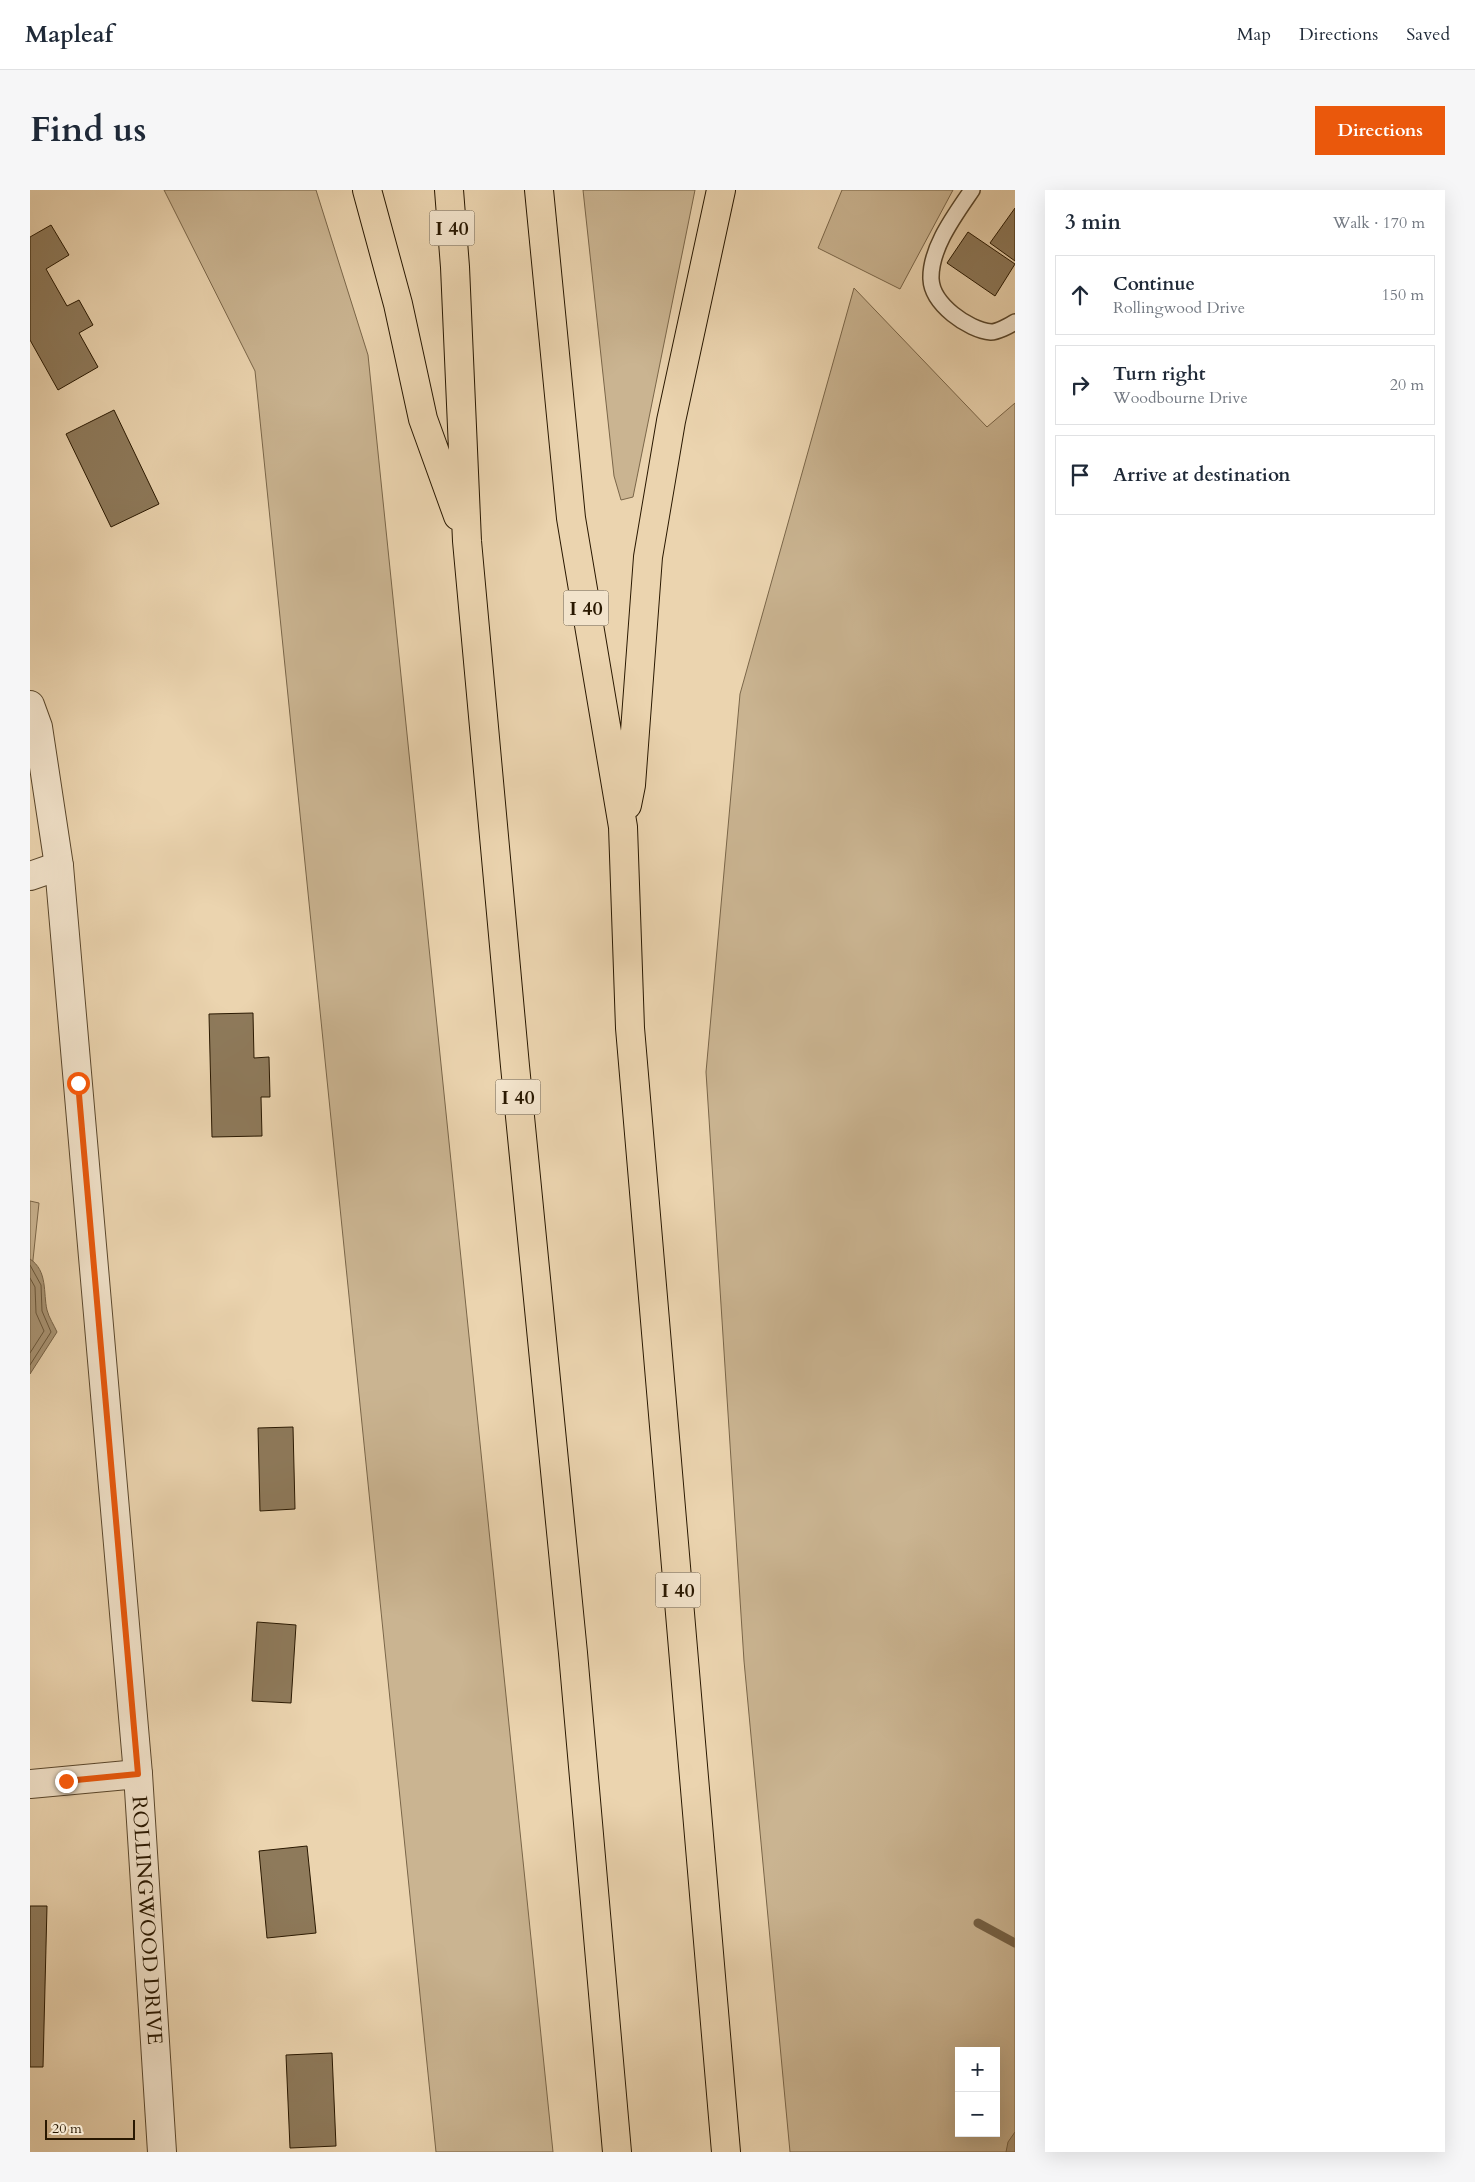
<!DOCTYPE html>
<meta charset="utf-8">
<style>
body{margin:0;font-family:Cardo,serif;background:#f6f6f7;color:#1f2937}
.controls{position:absolute;right:15px;bottom:15px;display:grid;overflow:hidden;border-radius:0px;box-shadow:0 5px 20px #0002}
.controls button{width:45px;height:45px;display:grid;place-items:center;padding:0;border:0;border-bottom:1px solid #e0e1e3;background:#fff;color:#1f2937;font:25px sans-serif}
.scale{position:absolute;left:15px;bottom:12px;width:90px;box-sizing:border-box;padding-left:5px;border:2px solid #291801;border-top:0;font-size:14px;line-height:18px;white-space:nowrap;color:#291801;-webkit-text-stroke:4px #f2e3cb;paint-order:stroke}
.stop{position:absolute;width:15px;height:15px;margin:-11px;border:4px solid #ea580c;border-radius:50%;background:#fff}
.stop.end{background:#ea580c;border-color:#fff;box-shadow:0 1px 5px #0008}
.list{margin:0;padding:0;list-style:none}
h2{display:flex;justify-content:space-between;align-items:center;height:65px;margin:0;padding:0 20px;font-size:21px}
h2 small{font-size:16px;font-weight:400;color:#747a83}
.list li{display:grid;grid-template-columns:32px 1fr auto;gap:15px;align-items:center;box-sizing:border-box;height:80px;margin:0 10px 10px;padding:0 10px;border:1px solid #e0e1e3;border-radius:0px}
.list b{display:block;font-size:19px;white-space:nowrap}
.list p{margin:0;font-size:16px;white-space:nowrap;color:#747a83}
.list em{font-size:16px;font-style:normal;color:#747a83}
.icon{flex:none;width:28px;height:28px;fill:none;stroke:currentColor;stroke-width:2;stroke-linecap:round;stroke-linejoin:round}
.map{position:relative;flex:none;width:985px;height:1962px;overflow:hidden;border-radius:0px}
header{display:flex;align-items:center;gap:30px;box-sizing:border-box;height:70px;padding:0 25px;background:#fff;border-bottom:1px solid #e0e1e3}
header strong{font-size:24px}
nav{display:flex;gap:28px;margin-inline-start:auto;font-size:18px}
.intro{display:flex;align-items:center;justify-content:space-between;box-sizing:border-box;height:120px;padding:0 30px}
h1{margin:0;font-size:35px}
.button{padding:12px 22px;border-radius:0px;background:#ea580c;color:#fff;font-size:18px;font-weight:700}
main{display:flex;gap:30px;padding:0 30px}
aside{flex:1;background:#fff;border-radius:0px;box-shadow:0 5px 20px #0002}
.map>svg:first-child{display:block}
</style>
<header>
<strong>Mapleaf</strong>
<nav><a>Map</a><a>Directions</a><a>Saved</a></nav>
</header>
<div class="intro"><h1>Find us</h1><a class="button">Directions</a></div>
<main>
<div class="map">
<svg width="985" height="1962" viewBox="0 0 985 1962">
<rect width="100%" height="100%" fill="#ebd4af"/>
<filter id="stains"><feTurbulence type="fractalNoise" baseFrequency=".004" numOctaves="4"/><feColorMatrix values="0 0 0 0 .2 0 0 0 0 .09 0 0 0 0 .02 0 0 0 .5 -.17"/></filter>
<radialGradient id="worn" r=".72"><stop offset=".6" stop-color="#630" stop-opacity="0"/><stop offset="1" stop-color="#630" stop-opacity=".3"/></radialGradient>
<!-- green -->
<path fill="#cab491" stroke="#7a6649" fill-rule="evenodd" d="M134,0H286L338,165L523,1962H406L225,181Z
M553,0H665L603,307L591,310L584,286Z
M812,0H923L870,99L788,58Z
M824,98L957,237L985,213V1962H760L714,1471L676,882L710,504ZM929,1861H966V1943H929Z
M0,1011L9,1013L0,1098Z"/>
<!-- water -->
<path fill="#a99474" stroke="#766246" d="M0,1069C18,1081 13,1103 17,1120C19,1128 24,1135 27,1142L0,1184Z
M985,1942V1962H976L978,1952Z"/>
<g fill="none" stroke-linecap="round" stroke-linejoin="round">
<!-- shore -->
<path stroke="#69563a" stroke-width="1" d="M0,1075L11,1095L12,1121L21,1142L0,1175
M0,1088L5,1097L6,1123L14,1141L0,1163"/>
<!-- stream -->
<path stroke="#766246" stroke-width="9" d="M948,1733L985,1753"/>
</g>
<!-- building -->
<path fill="#8e7a5b" stroke="#291801" d="M985,18V71L960,53Z
M21,35L39,65L16,79L37,116L49,110L63,135L49,143L68,177L28,200L0,150V47Z
M938,42L985,74L965,106L917,73Z
M84,220L129,314L81,337L36,244Z
M223,823L224,868L239,867L240,907H231L232,946L182,947L179,824Z
M263,1237L265,1319L230,1321L228,1238Z
M227,1432L266,1435L261,1513L222,1511Z
M277,1656L286,1743L237,1748L229,1661Z
M0,1716H17L13,1877H0Z
M302,1863L306,1956L260,1958L256,1865Z"/>
<g fill="none" stroke-linecap="round" stroke-linejoin="round">
<defs>
<path id="lane" d="M942,0C925,25 900,58 901,89C902,114 938,140 961,142C967,142 979,136 985,132"/>
<g id="street">
<path id="s1" d="M0,515L8,537L29,676L108,1584L132,1962"/>
<path d="M0,686L29,676"/>
<path d="M0,1594L108,1584"/>
</g>
<path id="highway" d="M337,0L368,114L393,229L428,326
M419,0L425,77L437,351L485,876L543,1463L587,1962
M509,0L541,328L593,637L600,838L696,1962
M597,615L601,595L618,367L641,231L691,0"/>
</defs>
<!-- lane casing -->
<use href="#lane" stroke="#5a472c" stroke-width="18"/>
<!-- street casing -->
<use href="#street" stroke="#5a472c" stroke-width="30"/>
<!-- highway casing -->
<use href="#highway" stroke="#291801" stroke-width="30"/>
<!-- lane -->
<use href="#lane" stroke="#f2e3cb" stroke-width="15"/>
<!-- street -->
<use href="#street" stroke="#f2e3cb" stroke-width="28"/>
<!-- highway -->
<use href="#highway" stroke="#ebd4af" stroke-width="28"/>
</g>
<g fill="none" stroke-linecap="round" stroke-linejoin="round">
<!-- route -->
<path stroke="#ea580c" stroke-width="6" d="M36,1591L108,1584L48,893"/>
</g>
<g text-anchor="middle" dominant-baseline="central" stroke-width="5" stroke-linejoin="round" paint-order="stroke">
<!-- shield labels -->
<g fill="#f2e3cb" stroke="#65553e" stroke-width="1">
<rect x="399.5" y="20.5" width="45" height="35" rx="4"/>
<rect x="533.5" y="400.5" width="45" height="35" rx="4"/>
<rect x="465.5" y="889.5" width="45" height="35" rx="4"/>
<rect x="625.5" y="1382.5" width="45" height="35" rx="4"/>
</g>
<g font-size="20" font-weight="bold" fill="#291801">
<text x="422" y="38">I 40</text>
<text x="556" y="418">I 40</text>
<text x="488" y="907">I 40</text>
<text x="648" y="1400">I 40</text>
</g>
<!-- street labels -->
<g font-size="21" fill="#291801" stroke="#f2e3cb">
<text stroke="none"><textPath href="#s1" startOffset="1222">ROLLINGWOOD DRIVE</textPath></text>
</g>
</g>
<rect width="100%" height="100%" filter="url(#stains)"/>
<rect width="100%" height="100%" fill="url(#worn)"/>
</svg>
<div class="controls">
<button>+</button>
<button>−</button>
</div>
<div class="scale">20 m</div>
<div class="stop" style="left:48px;top:893px"></div>
<div class="stop end" style="left:36px;top:1591px"></div>
</div>
<aside>
<h2>3 min<small>Walk · 170 m</small></h2>
<ul class="list">
<li><svg class="icon" aria-label="ahead" viewBox="0 0 24 24"><path d="M12 20V5M6 11l6-6 6 6"/></svg><div><b>Continue</b><p>Rollingwood Drive</p></div><em>150 m</em></li>
<li><svg class="icon" aria-label="right" viewBox="0 0 24 24"><path d="M7 20v-9h11M14 6l5 5-5 5"/></svg><div><b>Turn right</b><p>Woodbourne Drive</p></div><em>20 m</em></li>
<li><svg class="icon" aria-label="arrive" viewBox="0 0 24 24"><path d="M6 21V4h12l-3 4 3 4H6"/></svg><div><b>Arrive at destination</b></div></li>
</ul>
</aside>
</main>
